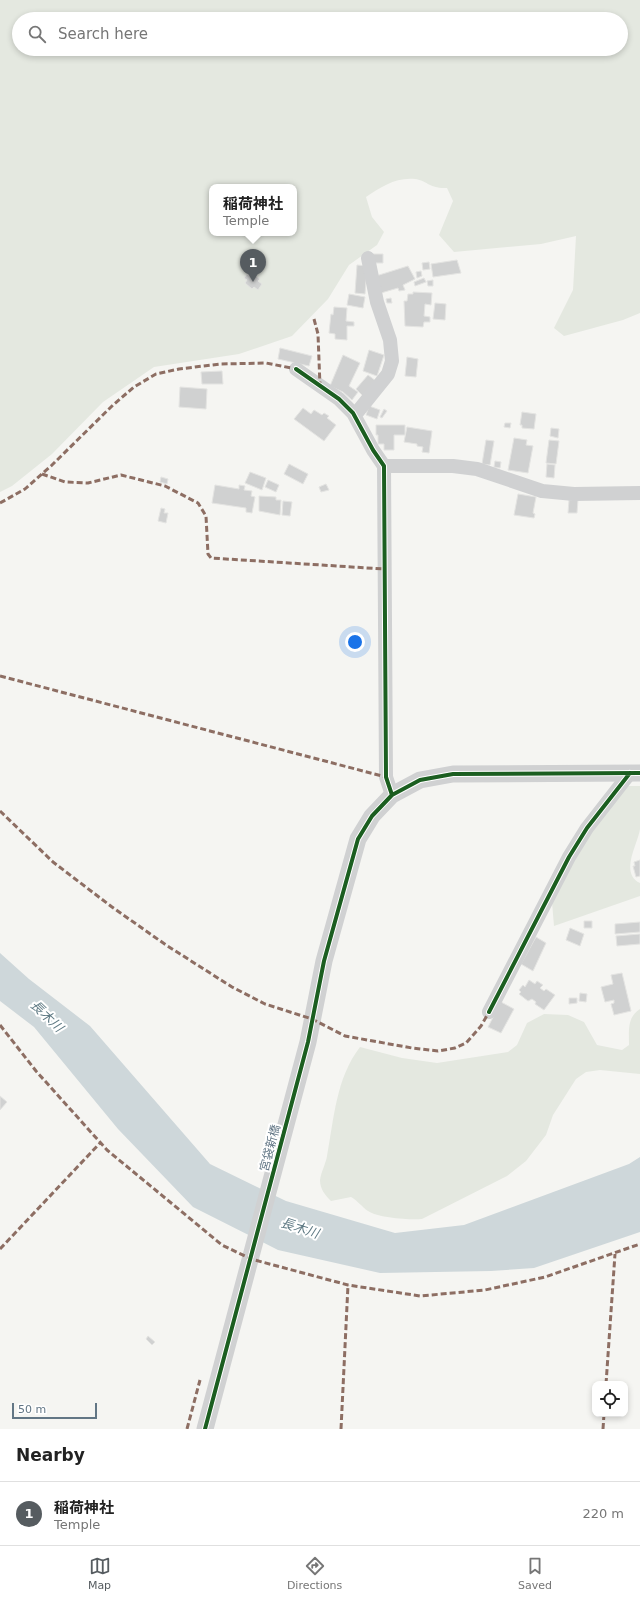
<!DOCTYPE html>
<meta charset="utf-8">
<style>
body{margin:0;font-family:"DejaVu Sans","Noto Sans JP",sans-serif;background:#f2f2f2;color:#222}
.controls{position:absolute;right:12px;bottom:12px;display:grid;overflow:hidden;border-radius:8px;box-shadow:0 2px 6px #0003}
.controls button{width:36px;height:36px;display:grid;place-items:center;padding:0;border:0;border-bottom:1px solid #e0e0e0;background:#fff;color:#222;font:20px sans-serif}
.scale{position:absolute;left:12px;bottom:10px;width:85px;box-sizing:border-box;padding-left:4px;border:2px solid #627685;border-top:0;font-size:11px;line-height:14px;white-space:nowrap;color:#627685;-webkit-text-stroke:3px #fff;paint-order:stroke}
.you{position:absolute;left:355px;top:642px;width:14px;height:14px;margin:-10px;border:3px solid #fff;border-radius:50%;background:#1a73e8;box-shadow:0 0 0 6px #1a73e833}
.badge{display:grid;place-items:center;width:26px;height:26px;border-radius:50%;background:#565c60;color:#fff;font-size:13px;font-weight:700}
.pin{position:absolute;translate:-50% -33px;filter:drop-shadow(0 1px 2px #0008)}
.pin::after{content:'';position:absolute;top:21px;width:14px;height:12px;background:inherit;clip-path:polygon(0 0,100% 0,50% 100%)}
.popup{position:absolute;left:209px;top:184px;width:88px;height:52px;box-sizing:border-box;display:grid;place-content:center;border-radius:8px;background:#fff;filter:drop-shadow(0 1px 3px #0005);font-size:13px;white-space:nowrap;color:#767676}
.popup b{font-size:15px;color:#222}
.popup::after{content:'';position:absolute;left:50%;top:100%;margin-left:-8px;border:8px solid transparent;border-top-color:#fff}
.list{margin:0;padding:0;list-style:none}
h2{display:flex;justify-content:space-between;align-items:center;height:52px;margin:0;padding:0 16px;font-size:17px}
h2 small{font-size:13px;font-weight:400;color:#767676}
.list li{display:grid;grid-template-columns:26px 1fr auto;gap:12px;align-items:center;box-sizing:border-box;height:64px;padding:0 16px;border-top:1px solid #e0e0e0}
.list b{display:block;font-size:15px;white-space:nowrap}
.list p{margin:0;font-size:13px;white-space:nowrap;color:#767676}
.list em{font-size:13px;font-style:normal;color:#767676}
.icon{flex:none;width:22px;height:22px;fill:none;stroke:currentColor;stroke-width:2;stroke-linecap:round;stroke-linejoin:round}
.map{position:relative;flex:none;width:640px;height:1429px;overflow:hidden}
.search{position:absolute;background:#fff;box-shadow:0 2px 6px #0003;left:12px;right:12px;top:12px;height:44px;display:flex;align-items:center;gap:10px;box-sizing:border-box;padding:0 14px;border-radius:22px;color:#767676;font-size:15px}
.sheet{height:116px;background:#fff}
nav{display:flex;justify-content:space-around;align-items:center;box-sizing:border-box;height:56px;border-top:1px solid #e0e0e0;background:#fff;font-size:11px;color:#767676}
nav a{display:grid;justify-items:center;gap:2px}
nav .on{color:#565c60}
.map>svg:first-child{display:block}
</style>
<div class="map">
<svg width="640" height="1429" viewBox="0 0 640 1429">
<rect width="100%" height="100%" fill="#f5f5f2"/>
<!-- green -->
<path fill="#e4e8e0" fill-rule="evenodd" d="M0,0H640V313L623,320L564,336L554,328L573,290L576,236L541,244L454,252L439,235L453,201L447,188C430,189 426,180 415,179C396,177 381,187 366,197L372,217L384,232L377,245L349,265L328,299L292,336L239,354L154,367L103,402L52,454L12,486L0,492ZM19,19H621V49H19ZM212,187H294V233H212Z
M628,786H640C640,800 640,815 640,829C638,844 619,873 640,883V896L554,926L552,902L591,830Z
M640,1009V1074L600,1070L586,1072L576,1079L553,1115L546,1135L526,1161L507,1176L422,1219C410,1220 378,1218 368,1211C362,1207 358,1201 351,1197L331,1201C325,1195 320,1189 320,1180C321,1172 326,1163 327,1156C334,1119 336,1078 360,1047L402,1058L437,1063L508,1052L517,1045L527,1023L544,1014L568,1015L584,1022L597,1045L622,1050L629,1045C629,1031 627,1017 640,1009Z"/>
<!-- water -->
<path fill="#ced7da" d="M0,953L29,979L90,1026L210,1164L286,1201L395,1233L464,1225L629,1164L640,1157V1232L534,1268L491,1271L380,1273L278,1250L193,1207L118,1129L34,1027L0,1001Z"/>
<!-- building -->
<path fill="#d0d1d1" stroke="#e4e4e2" d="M371,254H383V263H372Z
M457,260L461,273L433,277L431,264Z
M429,262L430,269L423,270L422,263Z
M357,265L367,266L365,294L355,293Z
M408,266L415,279L403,285L405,290L399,291L398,288L381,293L376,276Z
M421,271L422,276L417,278L416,272Z
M252,273L260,279L258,281L262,284L258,290L254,287L252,289L245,283L247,280L244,278L247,274L250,276Z
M424,278L426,282L415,286L414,282Z
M433,280V286H428L427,281Z
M413,292L432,293L431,305L425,304L424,316L430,317V322H424L423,327L405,326L404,301H407L408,294H413Z
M349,294L365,297L363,308L347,305Z
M391,298L392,303H387L386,299Z
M435,303L446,304L445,320L433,319Z
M334,307L347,308L346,321L354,322V326H347V340L335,339V334L329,333L331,314L333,315Z
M280,348L312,356L309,366L278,359Z
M369,350L384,355L377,376L363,371Z
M343,355L360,363L349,386L358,392L352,400L343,392L330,386Z
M407,357L418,359L416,377L405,376Z
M222,371L223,384H202L201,372Z
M368,375L376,381L363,396L356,389Z
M180,387L207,389L206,409L179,407Z
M369,406L380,410L377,419L366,415Z
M303,408L311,414L314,410L322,415L324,413L329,416L327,418L336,425L324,441L294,419Z
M384,409L387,411L382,418L380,417Z
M522,412L536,414L534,429L522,428V425H520Z
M505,423H511L510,428L504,427Z
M376,425H405V435H394V450H384V444H378V435H376Z
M407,427L432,431L429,453L422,452L423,447L417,446V444L404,442Z
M551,428L559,429L558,438L550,436Z
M514,438L527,440L526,445L533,446L528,473L508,470Z
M486,440L494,441L490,465L482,464Z
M549,440L559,441L556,464L546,463Z
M495,461L501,462L500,468L494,467Z
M289,464L308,474L303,484L284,474Z
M547,464L555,465L554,478L546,477Z
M250,472L266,478L262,490L245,483Z
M161,477L168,479L167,484L160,482Z
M268,480L279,485L276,492L265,487Z
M326,484L329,490L321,492L319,487Z
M215,485L239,489V485L245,486L244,490L252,491L251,496L255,497L252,513L246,512V508L212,503Z
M518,494L536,497L533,513L535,514L534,518L514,515Z
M259,496L276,497V500H281L280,515L259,511Z
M569,500H578L577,513H568Z
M283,501L292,502L290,516L282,515Z
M161,508L165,509L164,513H168L166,523L158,521Z
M640,860V876L636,877L633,866H635L634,862Z
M584,921H592V928H584Z
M640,922V932L615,934V924Z
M570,928L584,934L580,946L566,940Z
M640,934V944L617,946L616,936Z
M536,937L546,943L533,971L521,964Z
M622,973L631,1011L614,1015L611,1004L614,1003V1000L605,1002L601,987L613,984L611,975Z
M529,980L535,984L537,981L543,985L540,988L544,991L546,989L555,995L544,1010L535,1004L536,1002L532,999L528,1001L519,994L521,992L519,990L523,985L525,987Z
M580,993L587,994L586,1002L579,1001Z
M569,998H577V1003L569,1004Z
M501,1002L514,1009L501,1033L488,1027Z
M0,1096L7,1102L0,1110Z
M148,1336L155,1342L152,1345L146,1339Z"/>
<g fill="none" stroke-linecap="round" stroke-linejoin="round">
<!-- minor -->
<path stroke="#d0d1d2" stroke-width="14" d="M296,369L339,399L353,413L373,450L384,466L386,777L392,795
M355,415L388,374L392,361L390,340L377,302L368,258
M384,466H453L477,469L542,491L574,494L640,493
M489,1012L569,857L587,828L630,773"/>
<!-- tertiary -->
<path stroke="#d0d1d2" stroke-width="17" d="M205,1429L308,1042L324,961L358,839L372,816L392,795L420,780L453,774L640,773"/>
<!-- quiet -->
<path stroke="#8d6e63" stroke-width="3" stroke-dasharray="6 3" stroke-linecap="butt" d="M314,319L318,334L320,386
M42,474L65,482L88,483L121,475L165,486L198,503L206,516L208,554L211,558L384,569
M0,503L25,489L51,466L113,405L134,387L156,374L179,369L220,364L266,363L296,369
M0,676L386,777
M0,811L53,862L112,907L166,945L232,987L265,1004L312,1019L345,1036L412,1048L438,1051L455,1048L466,1043L481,1026L489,1012
M0,1025L36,1071L107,1150L222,1245L251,1259L348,1285L420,1296L485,1290L545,1277L640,1244
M0,1249L100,1143
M606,1384L615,1254
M187,1429L200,1380
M341,1429L348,1285
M603,1429L604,1414"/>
<defs>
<path id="cycleway" d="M296,369L339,399L353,413L373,450L384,466L386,777L392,795
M489,1012L569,857L587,828L630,773
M205,1429L308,1042L324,961L358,839L372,816L392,795L420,780L453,774L640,773"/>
</defs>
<!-- cycleway casing -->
<use href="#cycleway" stroke="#fff" stroke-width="6"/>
<!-- cycleway -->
<use href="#cycleway" stroke="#1b5e20" stroke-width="4"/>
</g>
<g text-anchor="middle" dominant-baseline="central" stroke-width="4" stroke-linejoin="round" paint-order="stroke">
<!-- street labels -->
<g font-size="12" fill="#627685" stroke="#fff">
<text transform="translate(270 1148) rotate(-75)">宮袋新橋</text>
</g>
<!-- water labels -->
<g font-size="13" font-style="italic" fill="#5e7983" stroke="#fff">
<text transform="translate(47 1016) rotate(44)">長木川</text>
<text transform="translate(300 1228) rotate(18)">長木川</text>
</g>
</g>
</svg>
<div class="controls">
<button><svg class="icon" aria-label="locate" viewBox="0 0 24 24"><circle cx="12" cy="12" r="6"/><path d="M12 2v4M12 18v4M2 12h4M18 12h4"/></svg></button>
</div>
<div class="scale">50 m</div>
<div class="you"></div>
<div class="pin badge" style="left:253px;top:282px">1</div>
<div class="popup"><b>稲荷神社</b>Temple</div>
<div class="search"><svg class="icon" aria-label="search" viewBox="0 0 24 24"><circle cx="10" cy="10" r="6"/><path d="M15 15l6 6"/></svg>Search here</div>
</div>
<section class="sheet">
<h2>Nearby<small></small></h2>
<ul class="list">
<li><span class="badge">1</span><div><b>稲荷神社</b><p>Temple</p></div><em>220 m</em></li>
</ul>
</section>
<nav>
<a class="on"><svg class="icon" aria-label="map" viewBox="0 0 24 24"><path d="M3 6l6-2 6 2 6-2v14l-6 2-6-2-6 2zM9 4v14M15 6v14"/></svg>Map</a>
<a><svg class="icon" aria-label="directions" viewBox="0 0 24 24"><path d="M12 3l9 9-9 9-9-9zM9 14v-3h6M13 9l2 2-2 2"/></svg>Directions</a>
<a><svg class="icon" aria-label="saved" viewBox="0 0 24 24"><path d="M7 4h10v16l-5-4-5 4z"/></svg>Saved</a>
</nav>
